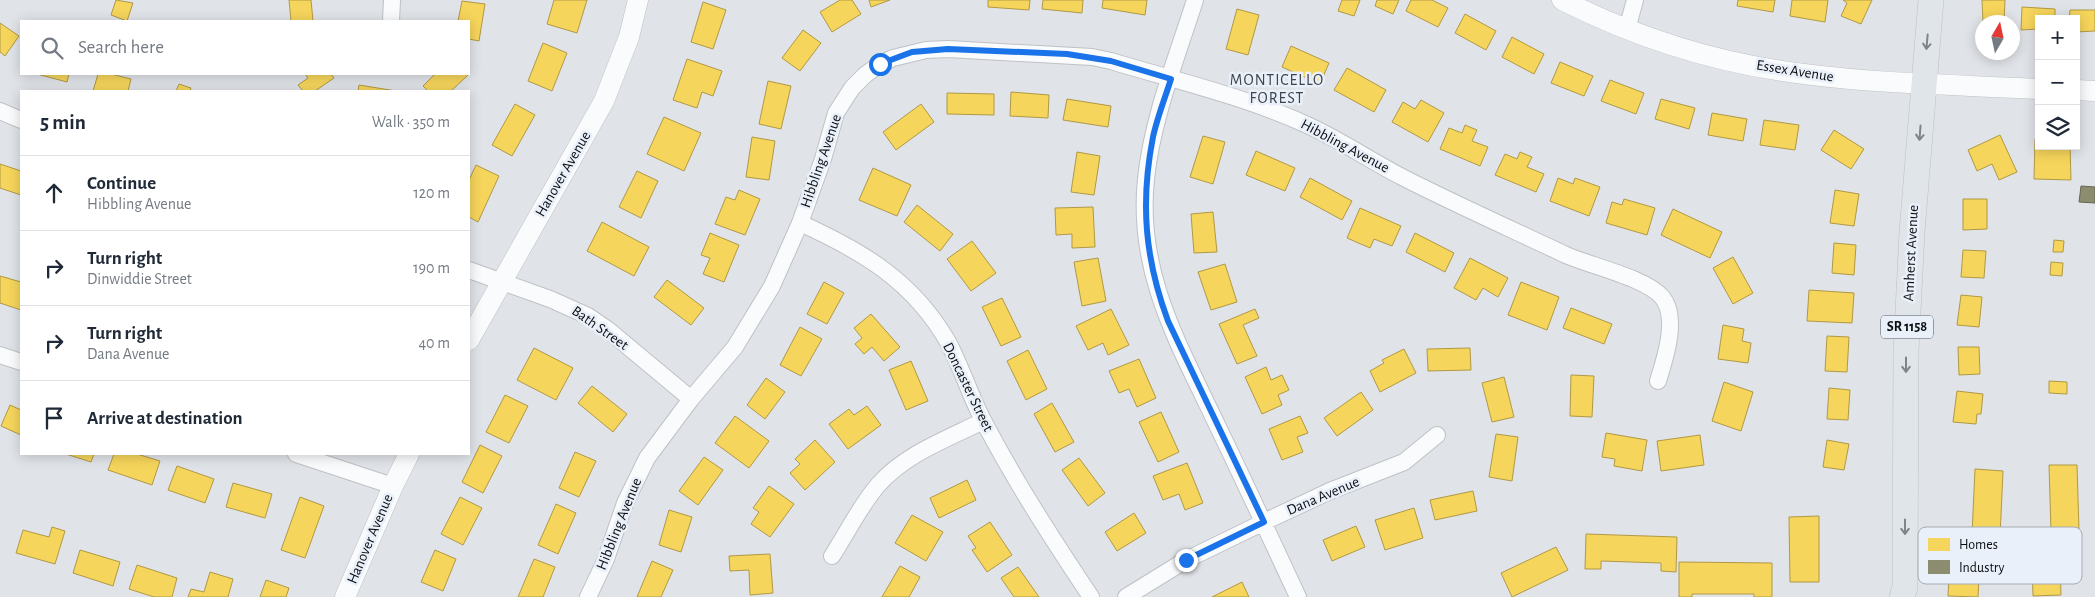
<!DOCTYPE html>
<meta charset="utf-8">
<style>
body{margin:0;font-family:"Alegreya Sans",sans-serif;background:#f6f6f7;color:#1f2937}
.controls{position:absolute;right:15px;top:15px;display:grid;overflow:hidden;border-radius:0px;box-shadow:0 2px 12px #0003}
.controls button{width:45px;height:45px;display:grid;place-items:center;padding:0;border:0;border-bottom:1px solid #e0e1e3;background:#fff;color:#1f2937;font:25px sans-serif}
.compass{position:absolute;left:1975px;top:15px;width:45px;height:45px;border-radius:50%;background:#fff;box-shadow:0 2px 12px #0003;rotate:9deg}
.stop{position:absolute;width:15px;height:15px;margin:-11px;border:4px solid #1a73e8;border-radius:50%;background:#fff}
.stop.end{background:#1a73e8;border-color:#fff;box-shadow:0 1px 5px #0008}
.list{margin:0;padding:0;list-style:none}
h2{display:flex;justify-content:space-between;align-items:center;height:65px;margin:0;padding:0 20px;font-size:21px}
h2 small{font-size:16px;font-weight:400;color:#747a83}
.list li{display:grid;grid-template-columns:32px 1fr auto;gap:15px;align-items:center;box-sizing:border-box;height:75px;padding:0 20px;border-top:1px solid #e0e1e3}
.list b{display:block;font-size:19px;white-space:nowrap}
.list p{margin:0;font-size:16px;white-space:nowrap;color:#747a83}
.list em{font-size:16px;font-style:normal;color:#747a83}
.icon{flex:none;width:28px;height:28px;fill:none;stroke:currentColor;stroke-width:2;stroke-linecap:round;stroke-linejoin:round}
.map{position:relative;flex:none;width:2095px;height:597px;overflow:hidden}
.search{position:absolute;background:#fff;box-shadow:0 2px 12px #0003;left:20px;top:20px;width:450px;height:55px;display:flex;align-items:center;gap:12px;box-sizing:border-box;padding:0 18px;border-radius:0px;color:#747a83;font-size:19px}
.panel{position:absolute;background:#fff;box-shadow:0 2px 12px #0003;left:20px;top:90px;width:450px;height:365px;border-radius:0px}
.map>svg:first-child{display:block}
</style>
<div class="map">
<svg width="2095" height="597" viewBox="0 0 2095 597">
<rect width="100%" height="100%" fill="#e0e3e8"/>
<!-- homes -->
<path fill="#f6d55c" stroke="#b09945" d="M116,0L133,3L127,21L111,15Z
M289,0H311L313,21H291Z
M554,0H587L577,33L547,24Z
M840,0H852L861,14L832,32L820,12Z
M869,0H890L871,7Z
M988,0H1030L1029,10L988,7Z
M1043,0H1083L1082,13L1042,9Z
M1103,0H1147L1145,15L1102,8Z
M1342,0H1360L1354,16L1338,11Z
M1377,0H1399L1393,14L1375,6Z
M1411,0H1432L1448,8L1438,27L1406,11Z
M1738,0H1775L1773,12L1737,6Z
M1792,0H1828L1825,22L1790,16Z
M1843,0H1872L1861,24L1841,16L1847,3Z
M1982,0H2005L2004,22H1983Z
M462,1L485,4L479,41L469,39V21H458Z
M703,2L726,10L713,49L691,42Z
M2022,7L2055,9V19H2039V29L2021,30Z
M1237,9L1259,15L1248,55L1226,49Z
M2070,10H2095V31L2076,32V19H2069Z
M1465,14L1496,31L1486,50L1455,33Z
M0,23L19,36L5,56L0,52Z
M803,30L821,43L800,71L782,58Z
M1512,37L1544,54L1534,74L1502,57Z
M543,43L567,53L552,91L528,81Z
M1291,46L1329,63L1320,84L1282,67Z
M687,59L722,71L713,96L702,92L697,108L673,100Z
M1560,62L1593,76L1584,96L1551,83Z
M1347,68L1386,90L1374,112L1334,90Z
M37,74H69L67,82Z
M98,74H111L131,79L128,91H93Z
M305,74H331L334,78L315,91H303L298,85L308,78Z
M435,74H468V75L451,91H428L423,86Z
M1610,80L1644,93L1636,114L1601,101Z
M768,81L791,86L781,129L759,124Z
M179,84L191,88L190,91H176Z
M359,85L396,91H358Z
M1011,92L1049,95L1048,118L1010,116Z
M947,93L994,94V115L947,114Z
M1067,99L1111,106L1108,127L1063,120Z
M1661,99L1695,108L1689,129L1655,119Z
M1421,100L1444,113L1428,142L1392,122L1403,102L1415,109Z
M515,104L535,115L512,156L492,145Z
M921,104L934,122L896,150L883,132Z
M1712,113L1747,119L1743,141L1708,135Z
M664,117L701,133L684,171L647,154Z
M1764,120L1799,125L1795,150L1760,145Z
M1465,125L1477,130L1472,141L1488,147L1480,166L1440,149L1449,128L1462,133Z
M1834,130L1864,149L1851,169L1821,150Z
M2000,135L2017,172L1999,180L1992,164L1977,171L1968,150Z
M1203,136L1225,142L1213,184L1190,177Z
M752,137L775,141L769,180L746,177Z
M2035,139H2039V146H2070L2071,180L2034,179Z
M1256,151L1295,168L1285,191L1246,175Z
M1077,152L1100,156L1094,195L1071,192Z
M1520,152L1532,157L1527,167L1544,174L1536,192L1495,175L1505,154L1517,159Z
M0,164L21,171V195L0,188Z
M476,165L499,176L478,222L469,217V180Z
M873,168L911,185L897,216L859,200Z
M637,171L658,181L641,218L619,207Z
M1310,178L1352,201L1342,220L1300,197Z
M1558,178L1573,184L1575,178L1600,187L1589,216L1550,201Z
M739,190L760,199L745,235L715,224L726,197L735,200Z
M1835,190L1859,194L1854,226L1830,223Z
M1624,199L1655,208L1647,235L1606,223L1612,202L1622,205Z
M1963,199H1987V229L1963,230Z
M917,205L953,234L940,251L904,222Z
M1093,207L1095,247L1072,248V234L1056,235L1055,208Z
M1360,208L1401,226L1392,246L1374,239L1370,248L1347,238Z
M1673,209L1722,232L1710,258L1661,235Z
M1213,212L1217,252L1194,253L1191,214Z
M602,222L649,247L634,276L587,251Z
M710,233L739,245L724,282L703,274L710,258L701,255Z
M1415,233L1454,253L1445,272L1406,252Z
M2054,240L2064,241L2063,252H2053Z
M972,241L996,273L971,291L947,259Z
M1834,243L1856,245L1854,275L1832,273Z
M1963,250L1986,251L1984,278L1961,277Z
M1733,257L1753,293L1733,304L1713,268Z
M1098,258L1106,301L1082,306L1074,262Z
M1470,258L1508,278L1498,297L1483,288L1476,300L1454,288Z
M2051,262L2063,263L2062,276L2050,275Z
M1225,264L1237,302L1211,310L1198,272Z
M0,276L21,282V310L0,303Z
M667,280L704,308L691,325L654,297Z
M824,282L844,293L827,324L807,314Z
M1521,282L1559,297L1547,330L1508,315Z
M1809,290L1854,293L1852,323L1807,321Z
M1961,295L1982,297L1979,327L1957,325Z
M1002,298L1021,337L1001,346L982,307Z
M1571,308L1612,324L1604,344L1563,328Z
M1111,309L1129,345L1108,355L1103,343L1088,350L1076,326Z
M1255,309L1259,318L1243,325L1257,356L1237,364L1219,324Z
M871,314L900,347L884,361L872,347L864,354L855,344L862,338L854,328Z
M1723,325L1744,329L1742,341L1751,343L1748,363L1718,359Z
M800,327L822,339L801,376L780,365Z
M1827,336L1849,337L1847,372L1825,371Z
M1958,347H1979L1980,374L1959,375Z
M534,348L573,368L556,400L517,380Z
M1470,348L1471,370L1428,371L1427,349Z
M1404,349L1416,373L1380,392L1370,371L1384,363L1382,360Z
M1028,350L1047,389L1026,400L1007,361Z
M1139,359L1156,398L1137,407L1129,389L1119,393L1109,371Z
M911,361L928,401L906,410L889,370Z
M1266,367L1271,380L1282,375L1289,390L1278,395L1282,405L1262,414L1245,377Z
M1571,375L1594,376L1592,417L1570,416Z
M1504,377L1514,417L1492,422L1482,383Z
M766,378L785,392L765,419L747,405Z
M2049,381L2067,382V394L2049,393Z
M1724,382L1753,392L1741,431L1712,421Z
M592,386L627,414L613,432L578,403Z
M1829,388L1850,390L1848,420L1827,419Z
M1957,391L1983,394L1981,414H1977L1976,424L1953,422Z
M1361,392L1373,410L1337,436L1324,418Z
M505,395L528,406L509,443L486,432Z
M1052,403L1074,442L1055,452L1034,414Z
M10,405L21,410V435L1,426Z
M867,406L881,425L848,449L829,424L849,409L854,415Z
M1161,412L1179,452L1158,462L1139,422Z
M735,416L769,441L749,468L715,443Z
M1300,416L1308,433L1297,437L1303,452L1282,460L1269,429Z
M1606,433L1647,440L1642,471L1614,466L1615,459L1602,457Z
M1496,434L1518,437L1512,481L1489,477Z
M1700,435L1704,465L1661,471L1657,441Z
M815,440L835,462L805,490L790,473L800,464L795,459Z
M1827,440L1849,444L1844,470L1823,467Z
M480,445L502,456L483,493L462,482Z
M575,452L596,461L579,497L559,488Z
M66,454H94L91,462Z
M114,454H137L160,461L152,485L108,470Z
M704,457L723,470L698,505L679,491Z
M1079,458L1105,493L1088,506L1062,470Z
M1187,463L1203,503L1185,510L1179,494L1163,500L1153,476Z
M2049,465H2077L2079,530L2051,531Z
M177,466L214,479L205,503L168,490Z
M1975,469L2003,471L2000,537L1972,535Z
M967,480L976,500L939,518L930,498Z
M233,483L272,494L265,518L226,507Z
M769,486L794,504L770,537L751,524L759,512L753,508Z
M1473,491L1477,511L1435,520L1430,500Z
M300,497L324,506L305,558L281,550Z
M460,497L482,508L463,545L441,534Z
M556,504L576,513L558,554L538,545Z
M1414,508L1423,538L1385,550L1375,520Z
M669,510L692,517L681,552L659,545Z
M1134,513L1146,533L1117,551L1105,532Z
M912,515L943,532L926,561L895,543Z
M1819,516V582H1790L1789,517Z
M990,522L1012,555L987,572L972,550L976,548L968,536Z
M1356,526L1365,547L1332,561L1323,540Z
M52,527L65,531L55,564L16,553L23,530L49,537Z
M2059,531L2061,595L2033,596L2031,532Z
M1586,534L1677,537L1676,572L1661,571V563L1601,561V569H1585Z
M1951,534L1981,536L1978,597L1948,596Z
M1556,547L1568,570L1512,597L1501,573Z
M80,550L120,562L113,586L73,573Z
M435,550L456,559L443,591L421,582Z
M770,554L773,593L750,595L749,570L730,571L729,556Z
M534,559L555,567L543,597H518Z
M652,561L673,570L661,597H637Z
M1679,562L1772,563V597H1754V594H1692V597H1679Z
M137,565L177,578L172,597H154L129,589Z
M900,566L920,577L909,597H882Z
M1018,567L1039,597H1014L1001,578Z
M210,572L233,579L228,597H188L191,589L204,592Z
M266,580L289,588L286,597H260Z
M1242,582L1249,597H1212Z"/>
<!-- industry -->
<path fill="#8c8c6e" stroke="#656652" d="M2081,186L2095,187V203L2079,202Z"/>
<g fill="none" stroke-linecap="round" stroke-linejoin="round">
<defs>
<path id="minor" d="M1195,0C1177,57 1152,119 1146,179C1136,274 1180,346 1219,429C1246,485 1272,541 1298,597
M391,21L392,0
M1627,29L1635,0
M0,111L21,120
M800,223C862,251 913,281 948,342C962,368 970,396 984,422C1016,483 1053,540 1091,597
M469,270L550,299L588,316L607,329L691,399
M0,355L21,362
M296,454L393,486
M832,556C847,533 860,506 878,485C905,454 947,439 983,421
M588,597L606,559L625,503L647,458L691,399L735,347L772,286L800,223L823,159L836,113L852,88L865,75L880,64L893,58L926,50L948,49L1092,57L1111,61C1174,80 1246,97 1305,124C1339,139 1369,160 1402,177C1455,204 1511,229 1566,255C1591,266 1646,278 1662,297C1679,317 1665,359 1658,381
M1126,597L1186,560L1264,522L1330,491L1404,462L1437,435"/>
<path id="tertiary" d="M1562,0C1637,38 1721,64 1804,74C1882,84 1960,85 2039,89
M2076,90L2095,91
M469,340L604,101L629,37L638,0
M345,597L393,486L409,454"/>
<path id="primary" d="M1902,597L1905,587L1906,351L1912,232L1931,0"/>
</defs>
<!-- minor casing -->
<use href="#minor" stroke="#bfc1c5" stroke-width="18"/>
<!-- tertiary casing -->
<use href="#tertiary" stroke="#bfc1c5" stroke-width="21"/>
<!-- primary casing -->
<use href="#primary" stroke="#bec0c3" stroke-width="26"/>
<!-- minor -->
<use href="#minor" stroke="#fafbfc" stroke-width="16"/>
<!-- tertiary -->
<use href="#tertiary" stroke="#fafbfc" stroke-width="20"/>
<!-- primary -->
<use href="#primary" stroke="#e0e5ea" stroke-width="25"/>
</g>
<!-- one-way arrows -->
<defs><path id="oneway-shaft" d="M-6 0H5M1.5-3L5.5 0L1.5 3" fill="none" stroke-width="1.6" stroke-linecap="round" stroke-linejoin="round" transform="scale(1.25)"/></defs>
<g stroke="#808488">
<use href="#oneway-shaft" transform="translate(1927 42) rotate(95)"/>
<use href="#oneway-shaft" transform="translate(1920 133) rotate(94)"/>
<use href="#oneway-shaft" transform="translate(1906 365) rotate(90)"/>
<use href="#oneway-shaft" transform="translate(1905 527) rotate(90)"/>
</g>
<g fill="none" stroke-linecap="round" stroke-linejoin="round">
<!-- route -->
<path stroke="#1a73e8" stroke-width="6" d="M880,64L912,52L948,49L1067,54L1111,61L1171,79C1165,98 1157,118 1153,137C1140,203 1145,259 1168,321L1264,522L1186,560"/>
</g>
<g text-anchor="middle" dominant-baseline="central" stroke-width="5" stroke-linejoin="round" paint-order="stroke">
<!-- shield labels -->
<rect fill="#e9f0f9" stroke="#4e5156" stroke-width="1" x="1881" y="315.5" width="52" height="23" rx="4"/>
<g font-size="14" font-weight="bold" fill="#0b0d10">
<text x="1907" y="327">SR 1158</text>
</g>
<!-- street labels -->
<g font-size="15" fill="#0b0d10" stroke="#e9f0f9">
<text transform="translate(1795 71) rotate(9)">Essex Avenue</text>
<text transform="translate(1345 146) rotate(28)">Hibbling Avenue</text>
<text transform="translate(821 161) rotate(-71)">Hibbling Avenue</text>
<text transform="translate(563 174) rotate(-60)">Hanover Avenue</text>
<text transform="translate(1911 253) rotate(-87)">Amherst Avenue</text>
<text transform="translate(600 328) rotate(35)">Bath Street</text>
<text transform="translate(968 387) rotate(64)">Doncaster Street</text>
<text transform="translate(1323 496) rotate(-23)">Dana Avenue</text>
<text transform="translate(619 524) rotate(-68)">Hibbling Avenue</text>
<text transform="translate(370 539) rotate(-67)">Hanover Avenue</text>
</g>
<!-- neighbourhood labels -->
<g font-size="16" letter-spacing="1" fill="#3e444b" stroke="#e9f0f9">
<text x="1277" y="80">MONTICELLO<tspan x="1277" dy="18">FOREST</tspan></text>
</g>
</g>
<!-- legend -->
<rect x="1918" y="527" width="164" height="57" rx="8" fill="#e9f0f9" stroke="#a6acb3" stroke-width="1"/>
<rect x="1928" y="538" width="22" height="13" fill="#f6d55c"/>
<rect x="1928" y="560" width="22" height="14" fill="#8c8c6e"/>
<g font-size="14" fill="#0b0d10">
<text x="1959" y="549">Homes</text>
<text x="1959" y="572">Industry</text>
</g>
</svg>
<div class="controls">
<button>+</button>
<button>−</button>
<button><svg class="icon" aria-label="layers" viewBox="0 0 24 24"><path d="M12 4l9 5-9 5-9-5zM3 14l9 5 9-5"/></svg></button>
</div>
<svg class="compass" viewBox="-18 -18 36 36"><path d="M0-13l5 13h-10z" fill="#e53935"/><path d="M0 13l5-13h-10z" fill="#747a83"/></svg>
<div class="stop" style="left:880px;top:64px"></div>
<div class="stop end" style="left:1186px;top:560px"></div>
<div class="search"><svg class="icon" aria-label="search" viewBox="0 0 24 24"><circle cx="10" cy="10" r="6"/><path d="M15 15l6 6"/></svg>Search here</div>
<section class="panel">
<h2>5 min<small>Walk · 350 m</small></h2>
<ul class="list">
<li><svg class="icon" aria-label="ahead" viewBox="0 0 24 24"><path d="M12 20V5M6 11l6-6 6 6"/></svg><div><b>Continue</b><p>Hibbling Avenue</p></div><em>120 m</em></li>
<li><svg class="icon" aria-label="right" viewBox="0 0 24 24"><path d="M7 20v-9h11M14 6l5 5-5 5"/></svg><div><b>Turn right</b><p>Dinwiddie Street</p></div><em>190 m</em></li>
<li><svg class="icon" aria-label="right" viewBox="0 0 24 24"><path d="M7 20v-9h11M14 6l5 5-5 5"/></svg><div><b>Turn right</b><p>Dana Avenue</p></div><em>40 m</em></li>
<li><svg class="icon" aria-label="arrive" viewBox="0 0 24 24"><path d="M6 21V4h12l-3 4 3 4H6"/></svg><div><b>Arrive at destination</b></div></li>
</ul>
</section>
</div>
